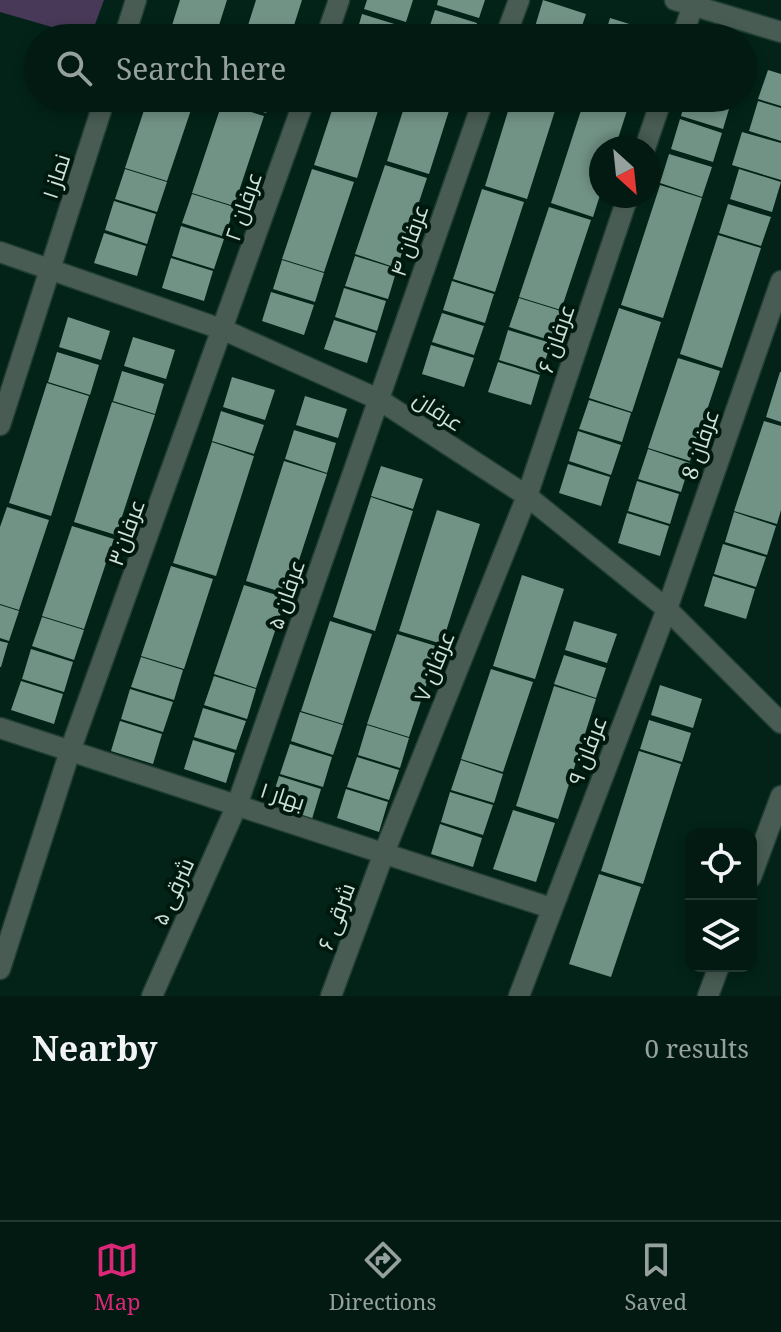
<!DOCTYPE html>
<meta charset="utf-8">
<style>
body{margin:0;font-family:"Noto Serif",Cairo,serif;background:#102720;color:#f1f3f6}
.controls{position:absolute;right:24px;bottom:24px;display:grid;overflow:hidden;border-radius:16px;box-shadow:0 4px 12px #0003}
.controls button{width:72px;height:72px;display:grid;place-items:center;padding:0;border:0;border-bottom:2px solid #233832;background:#021a12;color:#f1f3f6;font:40px sans-serif}
.compass{position:absolute;left:589px;top:136px;width:72px;height:72px;border-radius:50%;background:#021a12;box-shadow:0 4px 12px #0003;rotate:153deg}
.list{margin:0;padding:0;list-style:none}
h2{display:flex;justify-content:space-between;align-items:center;height:104px;margin:0;padding:0 32px;font-size:34px}
h2 small{font-size:26px;font-weight:400;color:#96a19f}
.icon{flex:none;width:44px;height:44px;fill:none;stroke:currentColor;stroke-width:2;stroke-linecap:round;stroke-linejoin:round}
.map{position:relative;flex:none;width:781px;height:996px;overflow:hidden}
.search{position:absolute;background:#021a12;box-shadow:0 4px 12px #0003;left:24px;right:24px;top:24px;height:88px;display:flex;align-items:center;gap:20px;box-sizing:border-box;padding:0 28px;border-radius:44px;color:#96a19f;font-size:30px}
.sheet{height:224px;background:#021a12}
nav{display:flex;justify-content:space-around;align-items:center;box-sizing:border-box;height:112px;border-top:2px solid #233832;background:#021a12;font-size:22px;color:#96a19f}
nav a{display:grid;justify-items:center;gap:4px}
nav .on{color:#db2777}
.map>svg:first-child{display:block}
</style>
<div class="map">
<svg width="781" height="996" viewBox="0 0 781 996">
<rect width="100%" height="100%" fill="#032318"/>
<!-- green -->
<path fill="#473957" d="M0,0H104L90,38L0,12Z"/>
<!-- building -->
<path fill="#719385" d="M180,0H227L215,38H168Z
M256,0H302L290,38H244Z
M367,0H413L406,22L364,9Z
M438,0H485L479,18L437,5Z
M543,0L586,14L578,38H560L534,30Z
M435,10L477,23L473,38H426Z
M362,14L404,27L401,38H355Z
M610,18L652,31L650,38H604Z
M768,70L781,74V106L758,99Z
M148,98H195L167,181L125,168Z
M222,98H271L266,113Z
M336,98H382L357,178L314,165Z
M407,98H453L429,174L387,161Z
M512,98H559L527,199L485,186Z
M585,98H631L615,148H601V192L593,217L551,203Z
M686,98L732,99L723,129L681,116Z
M758,101L781,108V141L749,131Z
M222,103L264,116L234,206L192,193Z
M680,119L722,133L713,162L671,149Z
M742,132L781,143V180L732,165Z
M669,154L712,167L702,197L660,183Z
M385,165L427,178L397,268L355,254Z
M125,169L167,182L157,212L115,199Z
M312,169L354,182L324,272L282,259Z
M739,169L781,182L772,212L730,199Z
M660,185L702,198L663,318L621,305Z
M482,189L524,202L495,292L453,279Z
M192,194L234,207L225,237L182,223Z
M114,201L156,214L147,244L105,230Z
M728,204L771,217L761,246L719,233Z
M549,207L591,220L561,310L519,297Z
M181,226L224,239L214,269L172,256Z
M104,233L146,246L137,276L94,263Z
M718,235L761,248L722,368L680,354Z
M355,256L397,269L388,299L345,286Z
M171,258L213,271L204,301L162,288Z
M282,260L324,273L315,302L273,289Z
M452,281L494,294L485,323L443,310Z
M344,288L386,301L377,331L335,317Z
M271,292L314,305L304,335L262,321Z
M519,298L561,311L552,341L509,327Z
M619,308L661,322L632,412L589,398Z
M442,313L484,326L474,355L432,342Z
M68,317L110,331L101,360L59,347Z
M334,320L376,333L367,363L324,349Z
M508,330L551,343L541,373L499,360Z
M133,337L175,350L166,379L124,366Z
M431,345L474,358L464,387L422,374Z
M57,352L99,365L90,395L48,382Z
M678,358L720,371L690,461L648,448Z
M498,362L540,375L531,405L488,392Z
M122,371L164,384L155,414L113,401Z
M780,372H781V422L766,417Z
M232,377L275,390L265,420L223,407Z
M47,383L89,396L51,516L9,503Z
M305,396L347,409L338,438L296,425Z
M589,400L631,413L622,442L579,429Z
M112,402L155,415L116,535L74,522Z
M221,411L264,425L254,454L212,441Z
M764,421L781,426V510L777,524L734,511Z
M294,430L336,443L327,473L285,459Z
M578,431L621,445L611,475L569,461Z
M212,442L254,456L216,576L173,563Z
M648,449L690,463L681,492L638,479Z
M284,461L327,474L288,594L246,581Z
M568,464L610,477L601,506L559,493Z
M381,466L423,479L413,509L371,496Z
M637,481L679,494L670,524L628,511Z
M371,497L413,511L375,631L333,617Z
M7,507L49,520L19,610L0,604V527Z
M437,510L480,524L442,644L399,631Z
M734,512L776,526L767,555L725,542Z
M627,513L669,526L660,556L618,543Z
M72,526L114,539L84,629L42,616Z
M723,544L766,557L756,587L714,574Z
M171,566L213,579L184,669L141,656Z
M522,575L564,589L535,679L493,666Z
M713,576L755,589L746,619L704,606Z
M244,585L286,598L256,688L214,674Z
M0,605L19,611L9,641L0,638Z
M42,617L84,630L74,660L32,646Z
M330,621L372,634L343,724L301,711Z
M574,621L617,634L607,663L565,650Z
M397,634L439,647L409,737L367,724Z
M0,641L8,643L1,667H0Z
M31,649L73,662L64,692L22,679Z
M564,655L606,668L596,698L554,684Z
M141,657L183,670L174,700L131,687Z
M491,669L533,682L503,772L461,759Z
M214,676L256,689L247,719L204,705Z
M21,681L63,694L54,724L11,710Z
M660,685L702,699L693,728L651,715Z
M554,686L596,699L558,819L516,806Z
M130,689L173,702L163,732L121,719Z
M203,708L246,721L236,750L194,737Z
M300,712L343,725L333,755L291,741Z
M649,720L691,733L682,762L640,749Z
M120,721L162,734L153,764L111,751Z
M367,725L409,738L400,768L358,755Z
M193,740L235,753L226,783L184,769Z
M290,744L332,757L323,787L280,774Z
M639,751L681,764L643,884L601,871Z
M357,757L399,770L389,800L347,787Z
M461,760L503,774L494,803L451,790Z
M279,776L321,789L312,819L270,805Z
M346,789L388,802L379,832L337,818Z
M450,792L493,805L483,835L441,822Z
M513,810L555,823L536,882L493,869Z
M440,824L482,838L473,867L431,854Z
M599,874L641,887L611,977L569,964Z"/>
<g fill="none" stroke-linecap="round" stroke-linejoin="round">
<defs>
<path id="minor" d="M675,0L781,32
M124,38L136,0
M326,38L339,0
M505,38L519,0
M682,38L693,5
M645,148L662,98
M0,252L224,330L378,399L527,496L667,609L781,723
M0,425L105,98
M0,728L551,908
M751,877L781,796
M0,969L70,751L305,98
M152,996L237,805L484,98
M331,996L384,853L527,496L628,196
M519,996L667,609L781,281
M708,996L719,966"/>
</defs>
<!-- minor casing -->
<use href="#minor" stroke="#203e33" stroke-width="23"/>
<!-- minor -->
<use href="#minor" stroke="#485c53" stroke-width="20"/>
</g>
<g text-anchor="middle" dominant-baseline="central" stroke-width="8" stroke-linejoin="round" paint-order="stroke">
<!-- street labels -->
<g font-size="22" fill="#d0e2da" stroke="#00190f">
<text transform="translate(55 176) rotate(-72)">نماز ۱</text>
<text transform="translate(242 206) rotate(-71)">عرفان ۲</text>
<text transform="translate(408 240) rotate(-71)">عرفان ۴</text>
<text transform="translate(555 338) rotate(-71)">عرفان ۶</text>
<text transform="translate(439 410) rotate(33)">عرفان</text>
<text transform="translate(699 444) rotate(-71)">عرفان 8</text>
<text transform="translate(125 532) rotate(-70)">عرفان۳</text>
<text transform="translate(285 594) rotate(-71)">عرفان ۵</text>
<text transform="translate(433 666) rotate(-68)">عرفان ۷</text>
<text transform="translate(586 750) rotate(-69)">عرفان ۹</text>
<text transform="translate(283 795) rotate(18)">بهار ۱</text>
<text transform="translate(172 891) rotate(-66)">شرقی ۵</text>
<text transform="translate(335 916) rotate(-70)">شرقی ۶</text>
</g>
</g>
</svg>
<div class="controls">
<button><svg class="icon" aria-label="locate" viewBox="0 0 24 24"><circle cx="12" cy="12" r="6"/><path d="M12 2v4M12 18v4M2 12h4M18 12h4"/></svg></button>
<button><svg class="icon" aria-label="layers" viewBox="0 0 24 24"><path d="M12 4l9 5-9 5-9-5zM3 14l9 5 9-5"/></svg></button>
</div>
<svg class="compass" viewBox="-18 -18 36 36"><path d="M0-13l5 13h-10z" fill="#e53935"/><path d="M0 13l5-13h-10z" fill="#96a19f"/></svg>
<div class="search"><svg class="icon" aria-label="search" viewBox="0 0 24 24"><circle cx="10" cy="10" r="6"/><path d="M15 15l6 6"/></svg>Search here</div>
</div>
<section class="sheet">
<h2>Nearby<small>0 results</small></h2>
<ul class="list">
</ul>
</section>
<nav>
<a class="on"><svg class="icon" aria-label="map" viewBox="0 0 24 24"><path d="M3 6l6-2 6 2 6-2v14l-6 2-6-2-6 2zM9 4v14M15 6v14"/></svg>Map</a>
<a><svg class="icon" aria-label="directions" viewBox="0 0 24 24"><path d="M12 3l9 9-9 9-9-9zM9 14v-3h6M13 9l2 2-2 2"/></svg>Directions</a>
<a><svg class="icon" aria-label="saved" viewBox="0 0 24 24"><path d="M7 4h10v16l-5-4-5 4z"/></svg>Saved</a>
</nav>
